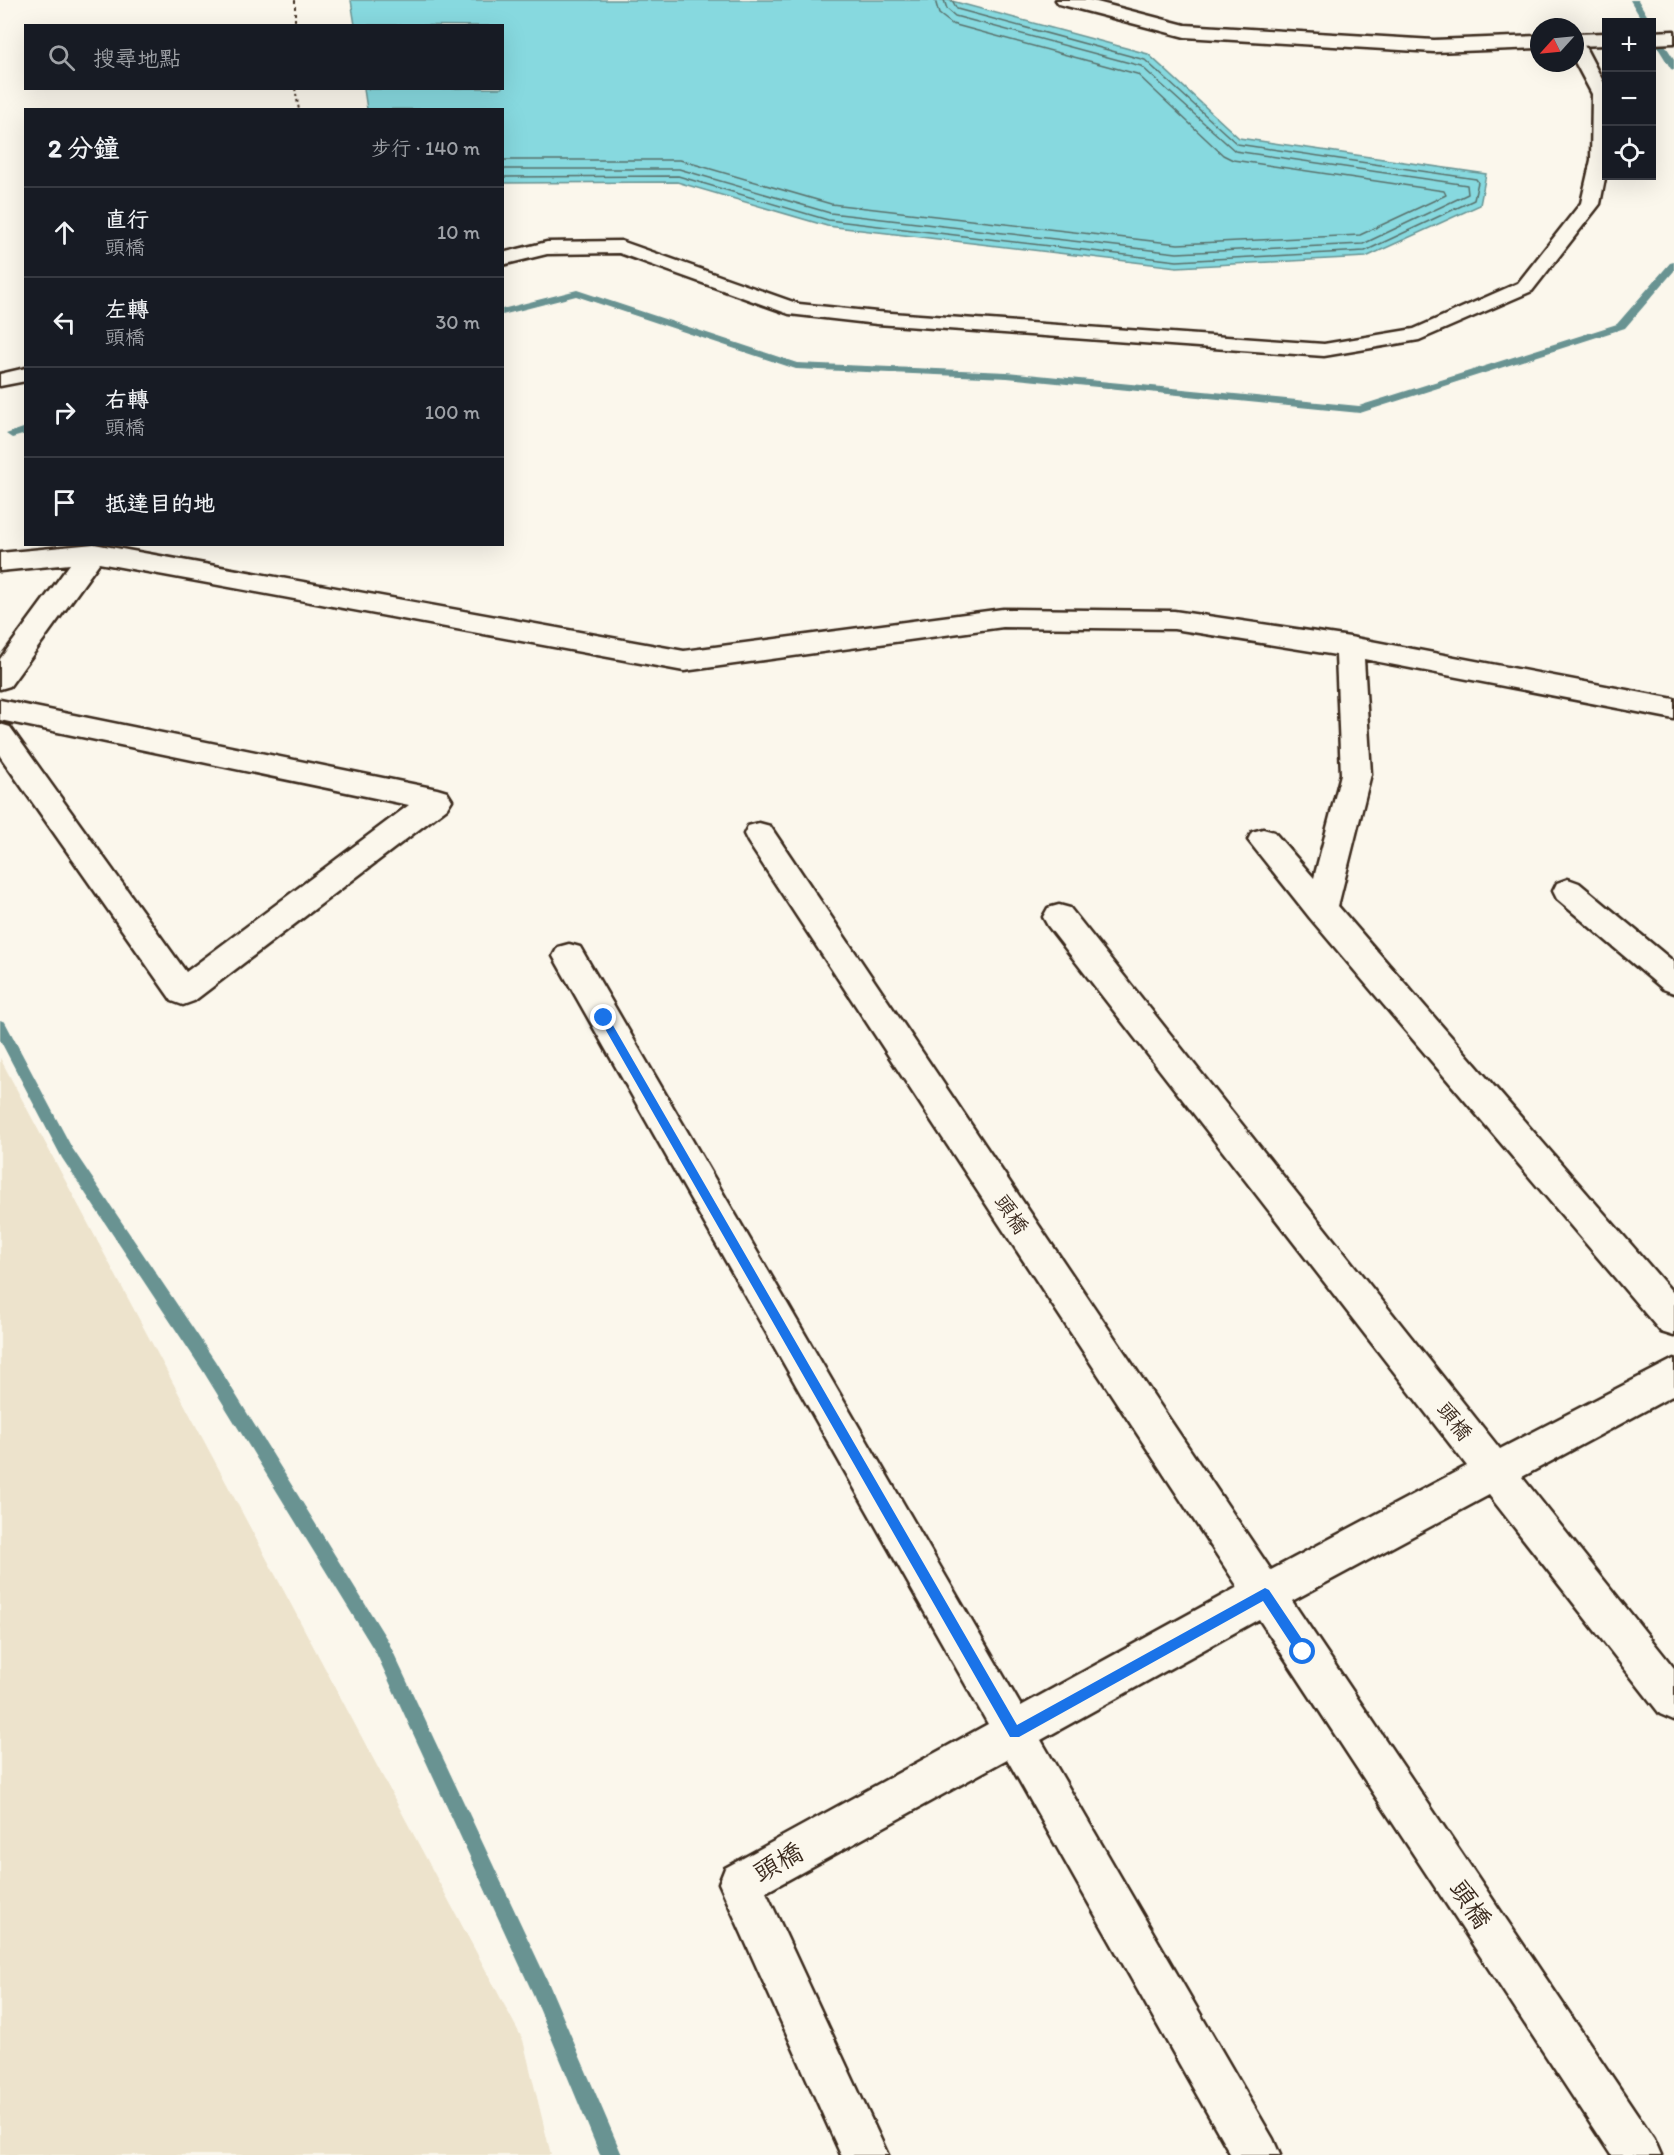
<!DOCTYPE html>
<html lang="zh-TW">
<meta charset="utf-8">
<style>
body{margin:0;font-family:Itim,"LXGW WenKai TC",sans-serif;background:#242831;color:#f1f3f6}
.controls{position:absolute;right:18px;top:18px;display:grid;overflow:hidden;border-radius:0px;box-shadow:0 6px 24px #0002}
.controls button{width:54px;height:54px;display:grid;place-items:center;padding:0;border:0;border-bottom:2px solid #363941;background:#171b24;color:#f1f3f6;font:30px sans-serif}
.compass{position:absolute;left:1530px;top:18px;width:54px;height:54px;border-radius:50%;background:#171b24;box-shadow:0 6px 24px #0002;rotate:243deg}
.stop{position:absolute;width:18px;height:18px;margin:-14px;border:4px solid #1a73e8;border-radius:50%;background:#fff}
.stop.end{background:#1a73e8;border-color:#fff;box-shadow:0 2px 6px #0008}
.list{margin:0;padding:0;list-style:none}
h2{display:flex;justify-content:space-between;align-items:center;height:78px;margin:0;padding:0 24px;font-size:26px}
h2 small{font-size:20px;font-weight:400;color:#9ea1a6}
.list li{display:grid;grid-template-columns:39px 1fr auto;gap:18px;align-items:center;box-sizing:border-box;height:90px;padding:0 24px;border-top:2px solid #363941}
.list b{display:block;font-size:22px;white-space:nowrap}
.list p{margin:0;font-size:20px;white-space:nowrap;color:#9ea1a6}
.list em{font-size:20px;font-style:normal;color:#9ea1a6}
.icon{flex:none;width:33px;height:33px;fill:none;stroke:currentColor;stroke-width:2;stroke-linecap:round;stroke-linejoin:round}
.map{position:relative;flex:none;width:1674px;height:2155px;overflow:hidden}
.search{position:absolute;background:#171b24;box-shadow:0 6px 24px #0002;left:24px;top:24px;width:480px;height:66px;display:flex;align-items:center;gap:15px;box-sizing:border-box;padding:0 21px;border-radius:0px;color:#9ea1a6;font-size:22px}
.panel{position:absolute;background:#171b24;box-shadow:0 6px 24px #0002;left:24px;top:108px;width:480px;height:438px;border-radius:0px}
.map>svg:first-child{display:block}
</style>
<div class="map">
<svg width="1674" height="2155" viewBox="0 0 1674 2155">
<rect width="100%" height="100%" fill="#fbf7ec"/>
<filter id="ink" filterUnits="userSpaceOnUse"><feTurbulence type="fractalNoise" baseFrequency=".0167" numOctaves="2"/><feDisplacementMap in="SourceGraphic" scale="12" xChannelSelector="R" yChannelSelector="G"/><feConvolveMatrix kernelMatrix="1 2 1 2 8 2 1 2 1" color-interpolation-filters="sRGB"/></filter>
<g filter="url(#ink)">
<!-- built -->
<path fill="#ede3cc" d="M0,1058L523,2040L551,2155H0Z"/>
<!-- water -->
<path fill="#87d9df" stroke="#699392" stroke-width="1.5" d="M351,0H948L1148,54L1239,138L1486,174L1480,205L1366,257L1177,267L827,226L677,182L503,183L502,110L367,109L364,89L502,88V26L355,25Z"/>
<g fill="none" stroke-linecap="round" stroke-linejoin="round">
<!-- shore -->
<path stroke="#59706b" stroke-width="1.5" d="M502,160H680L831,204L1178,244L1360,235L1446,195L1444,191L1233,160L1223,155L1137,74L952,24L939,14L935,0
M502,169H679L830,213L1177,253L1363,244L1468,194L1467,185L1235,151L1141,66L955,16L947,9L944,0
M502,177L678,176L828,220L1177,261L1365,251L1474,200L1478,182L1476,179L1237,144L1145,60L957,9L952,0"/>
<!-- stream -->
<path fill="#699392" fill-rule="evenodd" d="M1630,0H1638L1651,22H1643Z
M1652,28L1655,29L1674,59V70L1671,69L1652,38Z
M1674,262V271L1625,328L1360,413L1007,378L796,369L576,296L502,315V309L577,290L797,363L1007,372L1359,406L1617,324L1670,263Z
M26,427V434L12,438L6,434Z
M0,1020L5,1022L72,1148L215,1361L388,1641L548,1982L622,2155H600L534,1996L376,1653L203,1371L62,1158L0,1040Z"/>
<defs>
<path id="service" d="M1575,40L1581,41L1584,45L1606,87V173L1600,204L1532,291L1419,340L1324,356L877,324L789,314L619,253L547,254L502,265V253L547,242L621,241L799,304L877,312L1324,344L1414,329L1518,283L1581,203L1591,160L1592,94L1575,62Z
M26,368V381L0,386V374Z"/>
<path id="minor" d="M1056,0H1089L1185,25L1434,40L1539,36V48L1434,52L1185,37L1059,4Z
M1674,31V43L1652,44V32Z
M1606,33V45L1575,46V34Z
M94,544L684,651L1003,609L1174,611L1350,637L1674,699V719L1364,659L1371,774L1338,906L1674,1294V1336L1661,1332L1310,918L1248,840L1252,832L1263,829L1274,832L1314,878L1341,774L1336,655L1174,629L1003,627L684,671L99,563L10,686L0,689V659L70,564L0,571V553Z
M0,700L437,789L447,792L452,800L447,808L194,1001L183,1005L172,1001L0,756V724L10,727L186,972L409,805L0,720Z
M759,823L770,826L1271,1570L1467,1466L1048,926L1043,917L1048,908L1059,905L1070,908L1500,1449L1674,1359V1395L1522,1477L1674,1668V1720L1660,1714L1489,1495L1292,1601L1654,2139L1661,2155H1611L1259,1619L1041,1740L1273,2139L1280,2155H1231L1007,1759L766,1892L888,2155H841L719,1883L725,1868L988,1724L558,965L553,956L558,947L569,944L580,947L1021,1706L1238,1587L748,842L744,834L748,826Z
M1568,879L1579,883L1674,962V993L1663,989L1557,899L1553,891L1557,883Z"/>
</defs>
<!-- service casing -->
<use href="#service" stroke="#3b2a1e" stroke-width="5"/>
<!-- minor casing -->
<use href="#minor" stroke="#3b2a1e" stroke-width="5"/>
<!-- path -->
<path stroke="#3b2a1e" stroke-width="2" stroke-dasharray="3 3" stroke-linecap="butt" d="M295,0V26
M295,88L299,110"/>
<!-- service -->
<use href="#service" fill="#fbf7ec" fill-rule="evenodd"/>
<!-- minor -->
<use href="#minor" fill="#fbf7ec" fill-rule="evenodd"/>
</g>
</g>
<!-- route -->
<path fill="#1a73e8" d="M604,1014L607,1015L1017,1725L1265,1588L1269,1590L1308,1648V1656H1299L1263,1601L1019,1737H1010L600,1020L599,1018Z"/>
<g text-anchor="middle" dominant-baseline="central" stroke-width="4.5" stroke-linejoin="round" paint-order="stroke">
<!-- street labels -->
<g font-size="21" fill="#3b2a1e" stroke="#fbf7ec">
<text transform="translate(1012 1214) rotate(56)">頭橋</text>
<text transform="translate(1455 1421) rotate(52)">頭橋</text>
</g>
<!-- near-street labels -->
<g font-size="26" fill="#3b2a1e" stroke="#fbf7ec">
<text transform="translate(778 1862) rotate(-29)">頭橋</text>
<text transform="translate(1471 1904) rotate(56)">頭橋</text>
</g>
</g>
</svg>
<div class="controls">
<button>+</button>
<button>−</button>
<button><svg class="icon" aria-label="locate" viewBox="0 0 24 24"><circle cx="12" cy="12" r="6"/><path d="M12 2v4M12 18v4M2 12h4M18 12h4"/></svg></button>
</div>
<svg class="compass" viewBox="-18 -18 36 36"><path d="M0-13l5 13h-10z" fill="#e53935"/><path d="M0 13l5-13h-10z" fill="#9ea1a6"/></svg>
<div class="stop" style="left:1303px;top:1652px"></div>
<div class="stop end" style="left:604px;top:1018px"></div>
<div class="search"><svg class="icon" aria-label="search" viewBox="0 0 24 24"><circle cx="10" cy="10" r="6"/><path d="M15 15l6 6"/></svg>搜尋地點</div>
<section class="panel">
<h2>2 分鐘<small>步行 · 140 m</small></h2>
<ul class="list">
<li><svg class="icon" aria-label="ahead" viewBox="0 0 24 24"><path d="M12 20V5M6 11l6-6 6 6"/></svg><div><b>直行</b><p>頭橋</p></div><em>10 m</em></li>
<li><svg class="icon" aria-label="left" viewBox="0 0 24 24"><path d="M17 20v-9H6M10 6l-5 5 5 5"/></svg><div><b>左轉</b><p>頭橋</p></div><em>30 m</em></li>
<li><svg class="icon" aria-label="right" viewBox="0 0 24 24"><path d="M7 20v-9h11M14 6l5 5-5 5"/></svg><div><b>右轉</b><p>頭橋</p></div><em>100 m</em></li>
<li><svg class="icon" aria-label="arrive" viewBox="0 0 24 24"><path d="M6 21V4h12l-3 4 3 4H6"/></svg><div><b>抵達目的地</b></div></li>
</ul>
</section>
</div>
